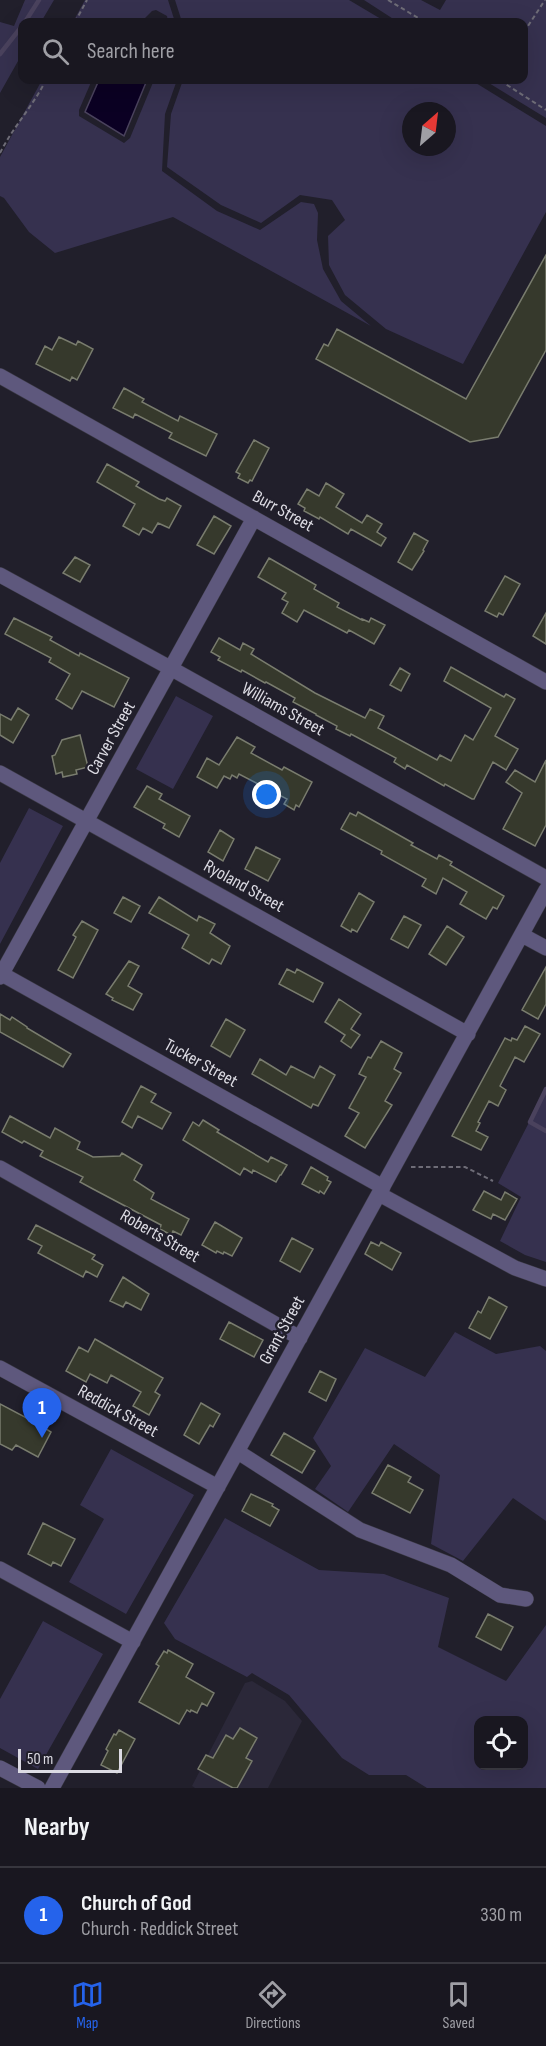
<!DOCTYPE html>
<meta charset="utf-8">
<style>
body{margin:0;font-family:"Sofia Sans Condensed",sans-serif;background:#222029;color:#f1f3f6}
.controls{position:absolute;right:18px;bottom:18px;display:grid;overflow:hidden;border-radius:12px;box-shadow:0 6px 24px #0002}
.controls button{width:54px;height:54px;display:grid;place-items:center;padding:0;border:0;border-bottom:2px solid #37363e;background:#191720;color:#f1f3f6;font:30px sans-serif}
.compass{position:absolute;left:402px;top:102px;width:54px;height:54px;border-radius:50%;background:#191720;box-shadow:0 6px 24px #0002;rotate:28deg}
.scale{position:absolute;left:18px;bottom:15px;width:104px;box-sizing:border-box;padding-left:6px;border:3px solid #dcdbe3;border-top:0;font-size:16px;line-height:21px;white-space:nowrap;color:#dcdbe3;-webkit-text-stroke:4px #211f2b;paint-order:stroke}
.you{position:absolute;left:267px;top:795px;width:21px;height:21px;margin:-15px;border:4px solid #fff;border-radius:50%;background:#1a73e8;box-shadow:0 0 0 9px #1a73e833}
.badge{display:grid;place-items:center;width:39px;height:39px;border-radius:50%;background:#2563eb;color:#fff;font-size:20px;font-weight:700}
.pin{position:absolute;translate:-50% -50px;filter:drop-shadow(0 2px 3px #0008)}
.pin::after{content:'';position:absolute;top:32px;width:21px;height:18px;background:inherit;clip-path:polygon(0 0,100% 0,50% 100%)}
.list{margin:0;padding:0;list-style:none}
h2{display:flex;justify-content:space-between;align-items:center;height:78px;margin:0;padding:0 24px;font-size:26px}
h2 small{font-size:20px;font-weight:400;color:#9f9fa5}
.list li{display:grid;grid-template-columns:39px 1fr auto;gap:18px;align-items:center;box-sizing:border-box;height:96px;padding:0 24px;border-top:2px solid #37363e}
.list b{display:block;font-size:22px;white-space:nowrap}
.list p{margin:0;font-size:20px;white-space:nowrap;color:#9f9fa5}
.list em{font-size:20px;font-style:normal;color:#9f9fa5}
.icon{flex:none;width:33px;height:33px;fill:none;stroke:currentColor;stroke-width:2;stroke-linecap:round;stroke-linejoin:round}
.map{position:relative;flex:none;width:546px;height:1788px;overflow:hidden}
.search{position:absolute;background:#191720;box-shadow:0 6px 24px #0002;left:18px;right:18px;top:18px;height:66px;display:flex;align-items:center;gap:15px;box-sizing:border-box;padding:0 21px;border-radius:12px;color:#9f9fa5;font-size:22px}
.sheet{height:174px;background:#191720}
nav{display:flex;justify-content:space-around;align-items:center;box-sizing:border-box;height:84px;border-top:2px solid #37363e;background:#191720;font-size:16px;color:#9f9fa5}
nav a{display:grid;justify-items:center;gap:3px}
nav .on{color:#2563eb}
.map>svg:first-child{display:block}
</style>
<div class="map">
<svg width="546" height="1788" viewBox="0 0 546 1788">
<rect width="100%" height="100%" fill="#211f2b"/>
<!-- built -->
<path fill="#2b2839" d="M252,1681L285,1701L302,1721L268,1788H195L192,1786L245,1683Z"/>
<!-- green -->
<path fill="#36314f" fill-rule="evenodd" d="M25,0H54L41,22H22V54L0,93V22L14,26Z
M85,0H168L175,22H168L167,16L156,10L152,11L141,22H73Z
M175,0H349L386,22H182Z
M364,0H421L440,10L446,0H546V118L484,80H524V22H398Z
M42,80H92L79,110V116L124,143L130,138L154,80H177L165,114L162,171L217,211L260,230L301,202L314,204L318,213L317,240L323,269L341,301L371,326L173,217L55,253L29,232L4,198L0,196V157Z
M183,80H471L546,126V212L463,364L386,329L345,295L329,265L328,236L345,220L332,200L300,195L261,223L221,205L167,167L171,114ZM411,111H447V147H411Z
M176,696L213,716L173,789L136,769Z
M29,808L63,826L0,944V863Z
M546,1089V1262L525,1255L500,1241L521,1197L498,1183Z
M455,1332L496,1354L540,1346L546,1351V1521L513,1498L463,1561L431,1544L440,1475L394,1444L348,1512L315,1489L331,1466L313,1438L365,1348L425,1377Z
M111,1449L194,1495L126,1614L69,1582L104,1519L80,1505Z
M225,1518L319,1570L384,1574L449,1598L438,1647L506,1681L546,1625V1788H427L406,1775H369L342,1758L289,1695L252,1673L247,1677L175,1639L164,1623ZM478,1720H524V1766H478Z
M43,1621L103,1654L38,1769L0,1748V1699Z"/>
<!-- water -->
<path fill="#0b0023" stroke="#4a425d" stroke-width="1.5" d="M99,80H147L124,136L85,112Z"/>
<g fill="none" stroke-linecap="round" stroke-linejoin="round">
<!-- stream -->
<path stroke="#4a425d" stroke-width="4.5" d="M25,22L39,0
M0,54L22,26
M546,1089L530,1122L546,1131"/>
</g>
<!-- building -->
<path fill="#36392c" stroke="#797c6e" stroke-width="1.5" d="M546,255V350L498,437L470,442L316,359L324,344L328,346L337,329L466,399Z
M59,337L76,345L78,341L93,349L77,380L72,377L70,381L36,364L45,346L52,350Z
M124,388L144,399L142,402L178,421L180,416L217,434L206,456L169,438L172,433L135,414L133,418L113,408Z
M254,440L269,448L252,481L250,480L248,483L238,478L240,474L236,472Z
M107,464L139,482L136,486L159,499L165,501L167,498L181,506L169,528L158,523L152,533L143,528L139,535L123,526L135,504L97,482Z
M326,483L344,494L336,507L362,523L367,515L382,524L377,532L386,538L381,546L351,529L348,534L320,517L319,519L304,511L305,508L298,504L307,489L319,496Z
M214,516L231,526L214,554L197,545Z
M414,533L428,541L423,550L424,551L412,570L398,562Z
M75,557L90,565L80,582L63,573Z
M269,558L316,585L314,589L339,603L337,607L362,620V619L369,622L371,618L385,625L374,644L349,630L347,633L304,610L297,622L282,613L288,602L282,599L286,593L258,577Z
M505,576L520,584L503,615L499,613L497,617L485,611Z
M546,613V644L533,636Z
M14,618L52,637L50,640L79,656L80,653L129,678L114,707L82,691L72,709L56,699L70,674L49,662L51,658L5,634Z
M219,638L240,650L243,643L254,649L251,654L315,693L365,718L370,709L384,716L378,728L437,760L440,755L451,761L465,735L473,740L491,708L444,681L451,667L504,697L506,694L515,699L495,736L518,749L506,770L493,762L474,799H472L445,784L444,786L407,765L405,769L394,762L396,758L351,734L350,736L336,729L337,726L316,715V714L293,702L295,698L266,682L265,683L242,670L241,672L218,660L220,657L211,652Z
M400,668L410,674L401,691L390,685Z
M18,708L29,715L13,743L0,735V714L11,720Z
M80,735L88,767L76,770L77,774L63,777L62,772L56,774L52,756L55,755L62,740Z
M237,737L255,747L251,753L282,770L284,767L312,782L299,807L296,805L294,810L284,804L287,799L239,774L237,778L232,775L230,779L224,776L217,788L197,777L207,758L219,765Z
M546,760V825L535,846L503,829L522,793L506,782L515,770L535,782Z
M147,786L162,794L159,799L190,816L179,837L163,828L165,824L134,807Z
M358,812L413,843L411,845L437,859L439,855L452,862L450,865L504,896L497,909L493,907L486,919L460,904L467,892L443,878L436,894L422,886L426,879L381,854L382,851L341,829L350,813L356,816Z
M220,830L234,839L223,861L208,852Z
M256,847L280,859L268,881L245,869Z
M359,893L374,902L357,932L352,929L351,932L341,926Z
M123,897L140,906L131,922L114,913Z
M159,897L197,921L199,916L215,924L210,933L230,946L221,964L212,959L209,964L182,948L189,935L149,913Z
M404,916L421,925L408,948L391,939Z
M82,921L98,930L73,978L58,970L73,943L76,937L73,935Z
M447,926L464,937L446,965L429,954Z
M129,961L139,966L128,986L142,994L133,1010L112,1000L113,998L106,994Z
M546,967V1004L538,1019L522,1010Z
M287,969L295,973L297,969L323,983L313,1002L279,984Z
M339,999L361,1014L351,1029L360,1035L351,1048L341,1041L345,1035L325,1022Z
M0,1014L10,1020L12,1017L27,1027V1028L71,1054L63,1067L0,1032Z
M226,1019L245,1030L230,1057L211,1046Z
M525,1026L540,1034L524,1062L515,1057L500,1086L506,1090L498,1106L489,1101L478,1122L480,1123L476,1131L488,1137L481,1150L452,1136L505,1038L511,1041L512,1038L517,1040Z
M381,1041L402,1053L394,1069L401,1073L385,1101L392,1105L365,1148L345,1136L359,1113L349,1108L366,1077L359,1074L368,1057L371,1058Z
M260,1059L286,1075L291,1066L314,1078L320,1066L335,1075L318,1106L313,1104L311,1108L252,1074Z
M141,1086L156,1094L151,1102L171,1113L162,1129L138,1116L132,1128L122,1122Z
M10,1116L50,1138L55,1128L80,1142L77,1149L93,1157L120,1156L122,1153L142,1165L134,1180L154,1193L151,1199L189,1219L181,1235L173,1231L171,1235L160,1229L161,1225L93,1189L80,1182L83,1177L40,1156L43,1151L24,1141L22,1143L2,1132Z
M203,1120L219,1130L217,1132L268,1162L271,1157L287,1165L281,1175H280L276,1182L253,1170L252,1173L244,1168L240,1175L183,1140L193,1122L199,1126Z
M311,1167L328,1177L327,1180L331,1182L324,1194L320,1191L319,1193L302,1184Z
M484,1191L501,1200L505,1192L517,1199L505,1220L493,1214L491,1219L473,1210Z
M215,1222L242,1238L232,1256L224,1252L223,1254L217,1251L216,1253L202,1245Z
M36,1225L95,1255L92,1259L103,1265L97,1277L86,1271L83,1277L38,1253L42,1246L28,1239Z
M292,1238L313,1249L300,1272L280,1261Z
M371,1242L379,1246L381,1242L401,1253L392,1270L365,1254Z
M123,1277L149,1294L141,1310L126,1302L123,1307L110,1301Z
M489,1297L507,1307L490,1339L469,1328L478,1311L481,1313Z
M229,1322L263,1340L254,1357L220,1339Z
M95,1339L163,1378L155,1392L160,1395L149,1415L133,1406L141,1392L111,1375L107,1383L90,1374L86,1382L66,1371L79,1347L88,1352Z
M320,1371L336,1379L326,1401L309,1392Z
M201,1403L220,1414L213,1427L210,1425L199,1444L184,1435Z
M0,1404L36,1423L37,1421L47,1426L46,1429L51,1432L38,1457L16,1445L12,1450L0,1444Z
M284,1433L315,1451L302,1473L271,1455Z
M388,1465L411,1477L408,1482L423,1490L410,1513L372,1493Z
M251,1494L273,1504L272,1506L279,1510L270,1526L242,1511Z
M43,1523L75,1539L61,1566L53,1562L51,1566L28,1554Z
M488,1614L513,1627L501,1650L476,1637Z
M168,1650L193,1664L186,1677L214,1693L207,1706L202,1703L197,1713L191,1710L190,1712L187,1710L179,1724L139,1702L159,1666L156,1664L164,1651L167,1653Z
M240,1728L257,1738L246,1758L252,1761L237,1788H233L198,1769L206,1755L213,1758L226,1735L233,1739Z
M119,1730L135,1739L117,1773L101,1765L108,1751L106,1749L114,1734L116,1735Z"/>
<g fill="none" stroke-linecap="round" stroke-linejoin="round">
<defs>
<path id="minor" d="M0,376L546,682
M0,575L172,669L546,878
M0,773L468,1034
M522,935L546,948
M0,973L383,1187
M0,977L254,518
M0,1168L300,1338
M379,1194L515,1268L546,1279
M0,1368L218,1487
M238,1452L360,1530L451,1565L500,1595L526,1599
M0,1569L133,1642
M0,1768L38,1788
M52,1788L546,890"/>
</defs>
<!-- minor casing -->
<use href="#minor" stroke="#3b3945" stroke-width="16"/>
<!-- path -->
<path stroke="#6e6c77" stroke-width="2" stroke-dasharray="4.5 3" stroke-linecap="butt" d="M388,0L425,22
M75,22L87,0
M524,32L545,0
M501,80L507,85L546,110
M0,153C13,127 33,106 46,80
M411,1167H465L493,1181"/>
<!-- minor -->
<use href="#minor" stroke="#5e587d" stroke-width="15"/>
</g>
<g text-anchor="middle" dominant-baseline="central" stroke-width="5" stroke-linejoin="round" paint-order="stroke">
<!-- street labels -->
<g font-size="18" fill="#dcdbe3" stroke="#211f2b">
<text transform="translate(283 511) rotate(29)">Burr Street</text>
<text transform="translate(283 709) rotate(29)">Williams Street</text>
<text transform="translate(111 738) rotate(-61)">Carver Street</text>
<text transform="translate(244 886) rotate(29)">Ryoland Street</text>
<text transform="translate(201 1063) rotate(29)">Tucker Street</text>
<text transform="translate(160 1236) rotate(30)">Roberts Street</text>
<text transform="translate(282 1330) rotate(-61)">Grant Street</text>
<text transform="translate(118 1411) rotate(29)">Reddick Street</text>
</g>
</g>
</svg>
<div class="controls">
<button><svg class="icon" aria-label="locate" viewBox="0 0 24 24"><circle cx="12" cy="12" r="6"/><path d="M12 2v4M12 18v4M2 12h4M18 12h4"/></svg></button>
</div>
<svg class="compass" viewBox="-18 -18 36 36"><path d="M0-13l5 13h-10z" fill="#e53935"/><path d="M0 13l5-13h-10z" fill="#9f9fa5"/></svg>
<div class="scale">50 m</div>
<div class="you"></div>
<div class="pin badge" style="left:42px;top:1438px">1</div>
<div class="search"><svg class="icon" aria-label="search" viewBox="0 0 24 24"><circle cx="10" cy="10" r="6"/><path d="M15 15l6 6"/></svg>Search here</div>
</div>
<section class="sheet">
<h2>Nearby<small></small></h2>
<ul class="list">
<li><span class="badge">1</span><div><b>Church of God</b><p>Church · Reddick Street</p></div><em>330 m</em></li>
</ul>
</section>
<nav>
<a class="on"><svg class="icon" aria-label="map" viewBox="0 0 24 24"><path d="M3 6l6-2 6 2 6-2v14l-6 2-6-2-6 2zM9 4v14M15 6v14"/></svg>Map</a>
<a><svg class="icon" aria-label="directions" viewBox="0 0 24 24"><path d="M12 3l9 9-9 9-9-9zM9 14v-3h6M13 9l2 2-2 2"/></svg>Directions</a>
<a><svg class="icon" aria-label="saved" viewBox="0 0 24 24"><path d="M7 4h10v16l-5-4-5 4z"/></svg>Saved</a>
</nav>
